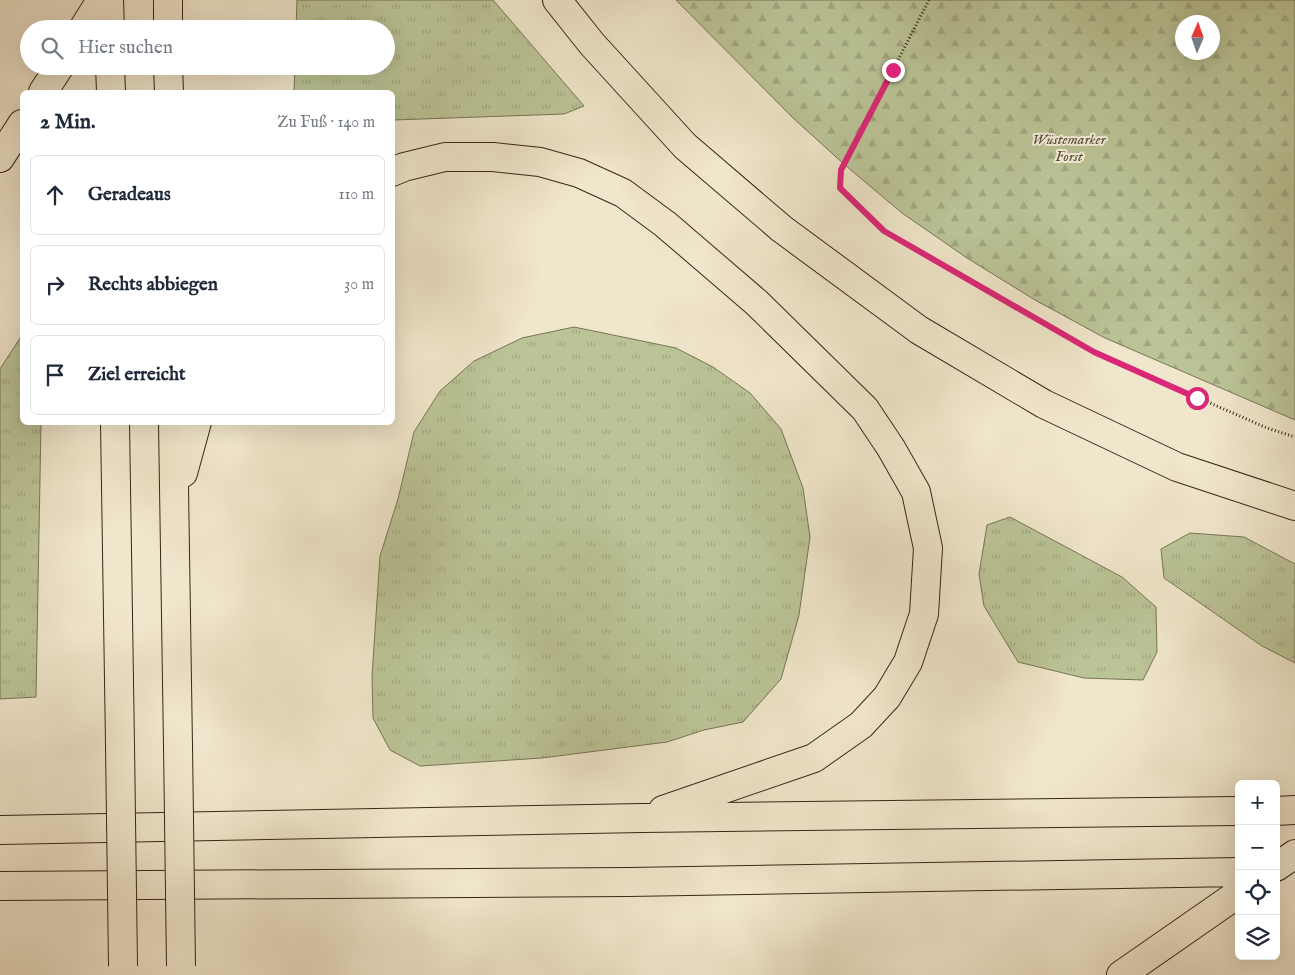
<!DOCTYPE html>
<html lang="de">
<meta charset="utf-8">
<style>
body{margin:0;font-family:"IM FELL English",serif;background:#f2f2f3;color:#1f2937}
.controls{position:absolute;right:15px;bottom:15px;display:grid;overflow:hidden;border-radius:8px;box-shadow:0 5px 20px #0002}
.controls button{width:45px;height:45px;display:grid;place-items:center;padding:0;border:0;border-bottom:1px solid #e0e1e3;background:#fff;color:#1f2937;font:25px sans-serif}
.compass{position:absolute;left:1175px;top:15px;width:45px;height:45px;border-radius:50%;background:#fff;box-shadow:0 5px 20px #0002;rotate:2deg}
.stop{position:absolute;width:15px;height:15px;margin:-11px;border:4px solid #db2777;border-radius:50%;background:#fff}
.stop.end{background:#db2777;border-color:#fff;box-shadow:0 1px 5px #0008}
.list{margin:0;padding:0;list-style:none}
h2{display:flex;justify-content:space-between;align-items:center;height:65px;margin:0;padding:0 20px;font-size:21px}
h2 small{font-size:16px;font-weight:400;color:#747a83}
.list li{display:grid;grid-template-columns:32px 1fr auto;gap:15px;align-items:center;box-sizing:border-box;height:80px;margin:0 10px 10px;padding:0 10px;border:1px solid #e0e1e3;border-radius:8px}
.list b{display:block;font-size:19px;white-space:nowrap}
.list em{font-size:16px;font-style:normal;color:#747a83}
.icon{flex:none;width:28px;height:28px;fill:none;stroke:currentColor;stroke-width:2;stroke-linecap:round;stroke-linejoin:round}
.map{position:relative;flex:none;width:1295px;height:975px;overflow:hidden}
.search{position:absolute;background:#fff;box-shadow:0 5px 20px #0002;left:20px;top:20px;width:375px;height:55px;display:flex;align-items:center;gap:12px;box-sizing:border-box;padding:0 18px;border-radius:28px;color:#747a83;font-size:19px}
.panel{position:absolute;background:#fff;box-shadow:0 5px 20px #0002;left:20px;top:90px;width:375px;height:335px;border-radius:8px}
.map>svg:first-child{display:block}
</style>
<div class="map">
<svg width="1295" height="975" viewBox="0 0 1295 975">
<defs>
<pattern id="grass-tufts" width="24" height="20" patternUnits="userSpaceOnUse" patternTransform="scale(1.25)"><rect width="24" height="20" fill="#bbc497"/><path d="M3 7l-1-3M5 7V3M7 7l1-3M15 17l-1-3M17 17v-4M19 17l1-3" fill="none" stroke="#a1a881"/></pattern>
<pattern id="forest-firs" width="22" height="20" patternUnits="userSpaceOnUse" patternTransform="scale(1.25)"><rect width="22" height="20" fill="#bbc497"/><path d="M5 1l3.5 6h-7zM16 11l3.5 6h-7z" fill="#a1a881"/></pattern>
</defs>
<rect width="100%" height="100%" fill="#f0e6cb"/>
<filter id="stains"><feTurbulence type="fractalNoise" baseFrequency=".004" numOctaves="4"/><feColorMatrix values="0 0 0 0 .2 0 0 0 0 .09 0 0 0 0 .02 0 0 0 .5 -.17"/></filter>
<radialGradient id="worn" r=".72"><stop offset=".6" stop-color="#630" stop-opacity="0"/><stop offset="1" stop-color="#630" stop-opacity=".3"/></radialGradient>
<!-- grass -->
<path fill="url(#grass-tufts)" stroke="#787557" d="M297,0H493L584,106L564,114L393,120L392,92H294L295,66H386V29H296Z
M574,327L676,348L713,367L750,393L781,429L803,488L810,537L799,615L781,679L743,722L704,730L667,742L542,758L420,766L390,750L373,718L372,676L380,556L398,499L414,432L440,391L474,361L522,338Z
M22,335V422L41,423L36,697L0,699V369Z
M1010,517L1122,577L1156,607L1157,652L1143,680L1084,678L1018,662L984,606L979,574L987,525Z
M1190,533L1244,537L1295,564V663L1262,646L1164,578L1161,549Z"/>
<!-- forest -->
<path fill="url(#forest-firs)" stroke="#787557" fill-rule="evenodd" d="M676,0H1295V420L1105,338L1035,300L967,258L902,213L845,165L793,118ZM1182,22H1212V52H1182Z"/>
<g fill="none" stroke-linecap="round" stroke-linejoin="round">
<defs>
<path id="motorway" d="M109,0L110,29
M168,0V29
M557,0L592,44L685,146L782,229L919,330L1044,404L1177,467L1295,506
M83,29L101,0
M110,66L111,92
M168,66L169,92
M43,92L60,66
M0,158L22,124
M392,172L404,167L445,157H493L540,162L579,173L623,193L665,224L756,302L865,409L891,448L916,492L928,548L924,614L908,662L887,697L861,725L814,758L663,810
M115,422L120,745
M173,422L178,746
M183,473L197,422
M1276,811L1295,810
M0,830L642,818L1239,811
M1276,867L1295,854
M0,886L628,882L1239,872
M1121,975L1239,893"/>
</defs>
<!-- motorway casing -->
<use href="#motorway" stroke="#362617" stroke-width="30"/>
<!-- path -->
<path stroke="#362617" stroke-width="3" stroke-dasharray="1 2.5" stroke-linecap="butt" d="M929,0L841,170L840,188L884,231L1094,352L1267,428L1295,437"/>
<!-- motorway -->
<use href="#motorway" stroke="#f0e6cb" stroke-width="28"/>
<defs>
<path id="motorway-bridge" d="M120,745L123,966
M178,746L181,966"/>
</defs>
<!-- motorway-bridge casing -->
<use href="#motorway-bridge" stroke="#362617" stroke-width="30" stroke-linecap="butt"/>
<!-- motorway-bridge -->
<use href="#motorway-bridge" stroke="#f0e6cb" stroke-width="28"/>
</g>
<g fill="none" stroke-linecap="round" stroke-linejoin="round">
<!-- route -->
<path stroke="#db2777" stroke-width="6" d="M893,70L841,170L840,188L884,231L1094,352L1197,398"/>
</g>
<g text-anchor="middle" dominant-baseline="central" stroke-width="4" stroke-linejoin="round" paint-order="stroke">
<!-- park labels -->
<g font-size="15" font-style="italic" fill="#574e37" stroke="#f5efdd">
<text x="1069" y="139">Wüstemarker<tspan x="1069" dy="17">Forst</tspan></text>
</g>
</g>
<rect width="100%" height="100%" filter="url(#stains)"/>
<rect width="100%" height="100%" fill="url(#worn)"/>
</svg>
<div class="controls">
<button>+</button>
<button>−</button>
<button><svg class="icon" aria-label="locate" viewBox="0 0 24 24"><circle cx="12" cy="12" r="6"/><path d="M12 2v4M12 18v4M2 12h4M18 12h4"/></svg></button>
<button><svg class="icon" aria-label="layers" viewBox="0 0 24 24"><path d="M12 4l9 5-9 5-9-5zM3 14l9 5 9-5"/></svg></button>
</div>
<svg class="compass" viewBox="-18 -18 36 36"><path d="M0-13l5 13h-10z" fill="#e53935"/><path d="M0 13l5-13h-10z" fill="#747a83"/></svg>
<div class="stop" style="left:1197px;top:398px"></div>
<div class="stop end" style="left:893px;top:70px"></div>
<div class="search"><svg class="icon" aria-label="search" viewBox="0 0 24 24"><circle cx="10" cy="10" r="6"/><path d="M15 15l6 6"/></svg>Hier suchen</div>
<section class="panel">
<h2>2 Min.<small>Zu Fuß · 140 m</small></h2>
<ul class="list">
<li><svg class="icon" aria-label="ahead" viewBox="0 0 24 24"><path d="M12 20V5M6 11l6-6 6 6"/></svg><div><b>Geradeaus</b></div><em>110 m</em></li>
<li><svg class="icon" aria-label="right" viewBox="0 0 24 24"><path d="M7 20v-9h11M14 6l5 5-5 5"/></svg><div><b>Rechts abbiegen</b></div><em>30 m</em></li>
<li><svg class="icon" aria-label="arrive" viewBox="0 0 24 24"><path d="M6 21V4h12l-3 4 3 4H6"/></svg><div><b>Ziel erreicht</b></div></li>
</ul>
</section>
</div>
